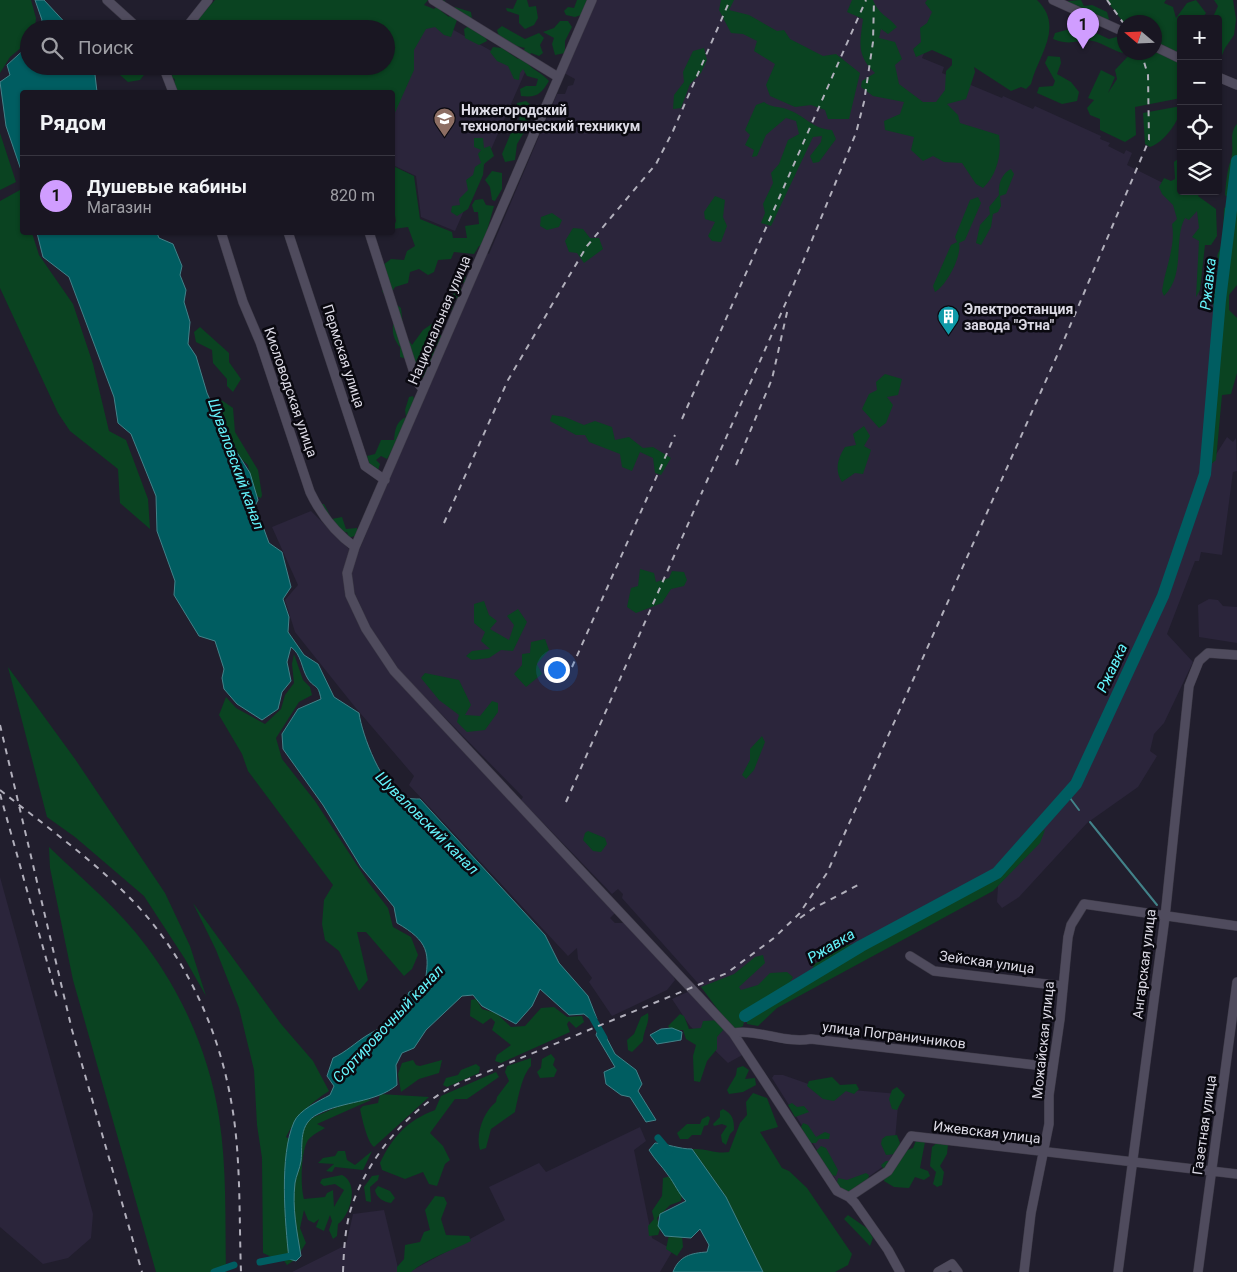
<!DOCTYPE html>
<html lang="ru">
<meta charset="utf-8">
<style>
body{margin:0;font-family:Roboto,sans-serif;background:#26232f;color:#f1f3f6}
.controls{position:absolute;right:15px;top:15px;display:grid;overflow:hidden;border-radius:5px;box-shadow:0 1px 4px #0004}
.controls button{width:45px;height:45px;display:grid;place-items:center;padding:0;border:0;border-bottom:1px solid #373540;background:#191622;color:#f1f3f6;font:25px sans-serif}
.compass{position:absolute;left:1117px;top:15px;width:45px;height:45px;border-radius:50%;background:#191622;box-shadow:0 1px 4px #0004;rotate:289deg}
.you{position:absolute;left:556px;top:669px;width:18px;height:18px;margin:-12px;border:4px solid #fff;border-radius:50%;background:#1a73e8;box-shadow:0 0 0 8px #1a73e833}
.badge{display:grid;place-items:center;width:32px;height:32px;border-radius:50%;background:#d09dff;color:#111;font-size:16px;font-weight:700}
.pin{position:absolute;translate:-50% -41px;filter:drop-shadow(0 1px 2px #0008)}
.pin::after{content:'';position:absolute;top:26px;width:18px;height:15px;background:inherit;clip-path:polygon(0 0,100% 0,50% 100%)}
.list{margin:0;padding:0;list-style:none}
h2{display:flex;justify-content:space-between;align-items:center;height:65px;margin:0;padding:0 20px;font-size:21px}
h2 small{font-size:16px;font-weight:400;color:#9f9fa5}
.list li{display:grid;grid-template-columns:32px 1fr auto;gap:15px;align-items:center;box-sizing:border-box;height:80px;padding:0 20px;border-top:1px solid #373540}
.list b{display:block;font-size:19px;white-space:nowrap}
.list p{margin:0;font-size:16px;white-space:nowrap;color:#9f9fa5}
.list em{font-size:16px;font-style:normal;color:#9f9fa5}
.icon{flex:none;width:28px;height:28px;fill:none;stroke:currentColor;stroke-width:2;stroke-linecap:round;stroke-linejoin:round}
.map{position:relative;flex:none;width:1237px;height:1272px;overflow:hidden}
.search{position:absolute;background:#191622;box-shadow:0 1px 4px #0004;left:20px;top:20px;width:375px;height:55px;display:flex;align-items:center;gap:12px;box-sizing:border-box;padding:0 18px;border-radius:28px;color:#9f9fa5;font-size:19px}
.panel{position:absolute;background:#191622;box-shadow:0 1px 4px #0004;left:20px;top:90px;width:375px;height:145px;border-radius:5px}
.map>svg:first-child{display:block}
</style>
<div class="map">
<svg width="1237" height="1272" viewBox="0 0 1237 1272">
<rect width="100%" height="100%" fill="#211e2d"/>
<!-- built -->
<path fill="#2b253b" d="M595,0H946L922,58L944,67L942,73L1002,98L1003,96L1033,109L1035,106L1101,136L1100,139L1110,143L1108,146L1124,154L1126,150L1132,153L1127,165L1203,203L1199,295L1221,308L1215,456L1227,437L1233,442L1236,438L1237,471L1233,472L1222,555L1201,552L1199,561H1195L1167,634L1193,662L1164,723L1154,734L1150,751L1157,756L1138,787L1087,823L1019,897L1002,908L997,902L998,886L737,1027L622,898L623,894L618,889L612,894L521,800L523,797L401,673L370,627L352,587V567L485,252L489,254L557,94H565L568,86L573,85L575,79L564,73Z
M423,13L526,70L455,231L421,217L416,176L393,165V117Z
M311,511L350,550L345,585L391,672L617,911L610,918L615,923H624L673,975L675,980L667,990L612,1016L589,982L592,978L578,959L577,948L568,956L409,785L414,776L355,707L295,632L285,600L298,585L272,527Z
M1209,599L1218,600L1223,606L1237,607V643L1199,637L1198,605Z
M0,877L93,1214L91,1238L68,1258L43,1264L0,1227Z
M692,990L732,1035L744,1054L728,1063L690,1026L672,999Z
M774,1075H783L817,1087L899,1094L894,1151L888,1163L850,1190L843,1191L772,1078Z
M640,1127L646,1141L634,1150L652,1238L673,1250L660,1272H409L505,1220L489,1187L539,1163L546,1172Z
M384,1210L399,1272H292L346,1245L353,1214Z"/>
<!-- green -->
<path fill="#0a4321" d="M0,0H31L36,18L35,29H29V41L10,57L0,73Z
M215,0H428L424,5L434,9L444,0L448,5L441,11L449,17L455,7L471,12L472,19L457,20L451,37L444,35L435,27L426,29L414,50V70L393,117L392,92H178L173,87L175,79L168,76V66H386V29H188Z
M517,0H527L529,7L536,6L538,18L534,25L525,29L519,23V15L507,11L506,8L513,9Z
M577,0H587L581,15L575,17L566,15L564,11L568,7L574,8Z
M721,0H734L729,10L749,15L777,31L784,30L790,39L823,56L836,54L860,73L849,119H828L825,110L811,105L795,107L770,96L766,85L775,64L754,51L757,41L743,34L731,33L719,10Z
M852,0H873C879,15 887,15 897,27L888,34L881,29L879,38L895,42L902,59L895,65L899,84L923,102H936L945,90L946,71L952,65V59L932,50L916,57L913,49L921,42L920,28L927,23L932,12L925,3L927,0H1037C1065,27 1038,55 1031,84L1026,89L1021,87L1011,91L974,67L975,72L966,99L947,104L958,115L960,123L999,135C1002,154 997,175 983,188L976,184L962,163L944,162L933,156L923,161L911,150L914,137L885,130L884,121L900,114L904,102L873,96L861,87L862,81L875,73C856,55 860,43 863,19L847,12Z
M1081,0L1084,6L1092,5L1107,12L1109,19L1107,22L1073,11L1068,1Z
M1106,0H1166L1164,3L1173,7L1176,18L1187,3L1196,0L1206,13L1202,19H1181V98L1135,107L1136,135L1125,142L1100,130V119L1090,115L1087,108L1094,100L1088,98L1101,70L1115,77L1108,93L1117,79L1115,70L1131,53L1154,52V22L1124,23Z
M1214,0H1233L1236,19L1234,35L1225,48L1218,65V19H1212L1218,6Z
M560,21H568L572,27L565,41V53L555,55L552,44L554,38L543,32L554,28Z
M1070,21L1109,39L1124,35L1123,53C1113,51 1103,43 1093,41C1077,38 1074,47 1053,39L1055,33L1070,29Z
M470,25L484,34L487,41L479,45L465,38L464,29Z
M502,26L525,39L539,33L544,38L540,45L543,53L539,56L531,53L526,62C533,70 542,73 549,81C541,94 537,98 521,96L520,89L526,86H536L538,79L527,76L523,69L520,73L519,80L514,79L508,66L497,61L490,52L493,47L502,48L518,59L525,48L501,42L497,30Z
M704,48L707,60L701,73L690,84L681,108L673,109L674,95L684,82L683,72L693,51Z
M1048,56L1060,57L1061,63L1057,74L1071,82L1079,92L1077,101L1062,104L1037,93L1039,87L1053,86L1055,81L1045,63Z
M123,66H151L140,80L128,82L120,75Z
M526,101L531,105L526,112L529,124L517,144L515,160L505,162L502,154L513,128L519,125L520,112L515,110L517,103Z
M764,102C772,108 778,106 786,109C805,115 812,129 832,130L836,139L819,162L813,163L810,156L821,142L822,136L813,137L771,226L761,223L765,213L763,204L773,183L771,173L779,164L788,140L799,134L796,121L786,118L766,135L757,156L752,157L754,150L745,145L750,135L745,130L756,105Z
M1181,106C1181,119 1164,143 1150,147L1145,144L1143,113Z
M1237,124V285L1229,295V310L1237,318V373L1231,394L1222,395L1216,460L1209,466L1205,463L1213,370C1215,364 1219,321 1218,315C1217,310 1212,305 1212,300C1211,288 1224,283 1223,271C1222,266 1219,260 1217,256L1223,241L1224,208L1230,205L1231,200L1225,195C1226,182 1227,171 1231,159C1235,147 1228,134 1237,124Z
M0,133L16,182L0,190Z
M483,138L484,148L490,146L494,156L484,164L483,175L468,209L457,216L451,212L452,206L460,205L459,199L468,190L466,180L473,175L475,167L481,163L478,154L481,150L474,147V138Z
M1181,150V191H1200L1198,196L1216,209L1217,236L1211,245H1205L1200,290L1196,297L1199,241L1192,237L1199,228L1197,211L1189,220L1185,218C1173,239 1186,275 1164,296L1162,291C1165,268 1176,247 1172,224L1177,219L1173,205L1162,194L1159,187L1164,178L1171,181L1175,179L1174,162L1179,158Z
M393,166L414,176L420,219L452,232L453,238H467L465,226L479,224L478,212H474L472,205L475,200L483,199L486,205L494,206L483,245L479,246L474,254L454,252L451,259L438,260L434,272L428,275L419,269L410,272L408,283L395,287L392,292L385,296L382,291L390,282L380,274L379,268L391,259L404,260L407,251L415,246L408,227L393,229L396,221L393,203Z
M1011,169L1014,174L1006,194L1000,196L1001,206L998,212L993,214L991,227L981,245L976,243L980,225L990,214L989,207L999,195C998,185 1001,174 1011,169Z
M492,171L502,173V189L495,201L492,200L490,187L485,180Z
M20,190L22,198V232L32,233L39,255L73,304L93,364L109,431L126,440L148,499L150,529L120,503L118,469L70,431L58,413L0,288V201Z
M715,196L725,200L723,217L727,226L721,242L712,241L708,236L715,222L705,219L704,212Z
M978,197L981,203L965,240L959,243C962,256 947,285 935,292L933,286L951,245L957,242L955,237L970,200Z
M552,213L562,220L559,227L547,230L540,226L541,217Z
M573,228L583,229L590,238H599L603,249L584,263L577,253L569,252L565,241Z
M460,268L466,271L465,282L461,284V296L455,299L452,310L446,311L442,305L452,300Z
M397,305L401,308L404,334L412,345L423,330L433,323L441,328V341L435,347C435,355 435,362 428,367L425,377L420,378L407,359L400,357V347C388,333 394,322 397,305Z
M200,327L229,353V362L241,379L233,392L227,386V379L213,363L212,350L196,342L194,332Z
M885,374L902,379L898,395L887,397L893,405L886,423L879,428L862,409L869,394L877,390L876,382Z
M413,396L415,402L399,440L387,459L381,456L376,460L380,464L378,470L370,467L367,456L375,454L381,440H394C395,430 396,421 406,417L405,410L409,397Z
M220,399L233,408L235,432L258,470L262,495L261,498L255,496L248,465L238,456L235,446L226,438L212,406L214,400Z
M552,415L565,417L584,425L595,421L612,427L615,440L629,437L643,448L653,447L671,458L661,475L655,473L653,458L640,452L632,471L622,467L620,454L589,442L585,435H576L550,421Z
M864,426L870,436L864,446L871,450L863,474L855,473L842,482C834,470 838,458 845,447L856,445L853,434Z
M314,504H324L332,519L342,517L346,529L357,528V535L349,538L347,532L337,535Z
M640,569L654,573L656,582L669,578L672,571L684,572L687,580L684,586L671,589L662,603L636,613L627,607L631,588L638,586Z
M484,601L489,615L497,621L490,629L509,640L514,625L507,616L518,609L527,622L513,651L501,650L489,658L472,660L466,656L472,651L490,649L481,641L485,632L474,623V604Z
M545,639L549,650L537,664L542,674L526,687L514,674L522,665V654L530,653L531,642Z
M294,654L303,680L310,687L312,695L299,702L276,738L282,759L315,801L368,882L388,908L393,927L411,937L418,955L412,969L404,976L366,932H357L368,980L359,991L339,951L325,940L322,924L324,900L333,885L248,771L242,754L219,715L226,697L236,708L265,724L281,709L285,695L294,683L292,664Z
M8,667L75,759L165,893L190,946L206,996L185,959L144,896L75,837L47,817Z
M425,673L459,680L471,705L465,715L480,716L492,701L498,703V712L485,730L467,732L457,722L459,715L439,700L421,678Z
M762,736L765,742L754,770L746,779L742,775L750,760V749Z
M1045,830L1040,843L993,891L777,1008L758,1026L747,1024L746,1017L750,1009L810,976L814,964L847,945L867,943L949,899L996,878L1033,834Z
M588,831L605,838L607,844L601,852L593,851L583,840L585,833Z
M49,847C82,879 119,909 147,947C183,995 210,1057 219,1117C227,1168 225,1221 226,1272H156L73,980L50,868Z
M193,903L281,1024L313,1061L329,1091C310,1103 296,1117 286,1137L291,1140L305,1121L360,1097L371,1100L317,1124L325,1128C320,1131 312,1135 308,1140C301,1151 300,1186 304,1199L325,1197L327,1193L333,1190L334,1207L344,1190L335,1184L324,1186L320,1183L322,1179L342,1175C360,1184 350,1215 338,1224L337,1236L333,1239L329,1230L332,1221L330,1215L324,1231L316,1227L319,1219L314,1223L308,1220L304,1210L300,1228L306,1243L296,1259L287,1265L282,1258L276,1259L263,1253L262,1158L257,1125L254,1070L239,1008L216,950Z
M763,955L765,963L739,987L741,990L758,985L770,973L787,972L793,977L788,986L747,1009L743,1026L737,1029L731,1027L701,987L734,974L755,957Z
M476,999L482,1009L496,1013L511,1027L525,1026L541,1008L554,1007L567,1017L582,1016L584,1022L576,1028L569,1021L567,1024L570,1032L501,1063L495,1061L497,1055L511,1045L492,1030L495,1022L491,1018L483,1024L470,1016L471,1000Z
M648,1013C650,1023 643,1031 643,1041L632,1052L628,1050L627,1040L634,1034L641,1017Z
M680,1014L684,1016L689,1029L701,1028L703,1021L720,1020L724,1029L717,1037V1049L707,1061L700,1082L694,1081L693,1056L696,1045L686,1039L683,1030H671L668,1026Z
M551,1054L555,1059L553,1065L557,1070L554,1077L540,1078L537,1072L541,1068L542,1059Z
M531,1058V1066C522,1075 518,1098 515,1112L491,1129L486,1148L480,1150C475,1134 484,1111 496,1102L497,1097L509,1081L505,1072L507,1066Z
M413,1060L416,1065L420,1066L442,1060L439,1073L419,1079L401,1092L398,1074L402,1063Z
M476,1064L480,1067L479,1073L447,1087L443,1085L446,1078L458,1075L461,1070Z
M743,1066L749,1070L745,1079L755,1078L756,1085L743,1092L729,1094L727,1090L736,1075L737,1068Z
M496,1072L499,1077L467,1099H455L430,1133L443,1146L450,1160L445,1164L437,1186L429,1184L423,1172L405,1179L382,1170L380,1163C392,1137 408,1120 435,1110L441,1096Z
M832,1077L840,1085L856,1084L859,1089L854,1094L846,1091L834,1101L823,1099L807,1086L809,1081Z
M897,1087L905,1095L897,1110L892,1109L889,1099L892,1090Z
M753,1093L767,1098L778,1127L760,1132L782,1168L789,1171L807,1188L852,1254L848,1265L835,1272H763L726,1197L692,1149C705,1148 716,1154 729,1152L740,1123L747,1115L746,1102Z
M380,1094L429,1097L374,1147C367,1142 362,1118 360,1109L363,1106L378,1103Z
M792,1103L797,1107L804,1106L809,1112L795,1117L788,1105Z
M723,1109C733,1114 734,1120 734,1130L730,1134L726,1145L722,1142L721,1135L727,1126L722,1124L714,1126L713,1124L720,1117V1111Z
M708,1116L710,1118L708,1125L704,1126L701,1135H692L688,1139H680L677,1133L687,1124H700L702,1119Z
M803,1123L808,1125L816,1137L825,1132L830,1134L829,1139H819L816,1143H810L801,1127Z
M897,1135L900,1143L896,1154L886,1155L881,1144L882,1139L886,1136Z
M917,1138L925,1142L920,1168L928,1171L930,1176L924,1180L915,1177L909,1188L894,1187L884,1181L886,1173L881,1165L886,1161H896L902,1152L913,1148Z
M939,1141L948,1144L947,1154L940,1166L944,1172L942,1185L937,1187L933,1184L936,1172L930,1166L932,1147Z
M821,1146L826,1148L838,1170L836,1176L832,1175L816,1151Z
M338,1151H345L347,1160L355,1165L372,1151L363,1170L335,1167L332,1172L326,1171L334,1164L318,1163L323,1158L335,1156Z
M866,1173L869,1175L868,1180L850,1192H844L837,1183L838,1178L847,1180Z
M379,1175L378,1180L370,1187L371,1202L366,1201L364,1187L372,1176Z
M671,1176L682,1193L681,1201L670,1205L657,1218L660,1229L658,1235L649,1236L648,1226L654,1219L652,1211L662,1196L663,1178Z
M378,1186L390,1191L395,1198L391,1203C384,1202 376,1198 375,1190Z
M435,1196L444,1197L447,1203L441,1219L446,1235L469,1236L471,1241C451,1251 428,1258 411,1272H397V1267L404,1259L405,1245L420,1242L424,1232L430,1230L425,1210Z
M848,1215L868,1229L873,1238L870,1246L844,1219Z
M669,1235L682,1236L683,1247L677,1256L666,1249Z"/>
<!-- water -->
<path fill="#005d61" stroke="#428289" d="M35,0H44L71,29H39L42,20Z
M29,45V66H94L97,92H22V173L6,126L0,82L10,75L7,65Z
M37,233H157L159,238L173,244L182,266L180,275L186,290L184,302L190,322L188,344L196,356L207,393L226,435L250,473L258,500L253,510L254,516L261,521L269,543L282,552L291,587L283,599L289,617L288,632L304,655L318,664L334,697L359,713C362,735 382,788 404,797C409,799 415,799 420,799L545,935L559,963L588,996L597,1019L594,1022L584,1014L569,1015L540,989L532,1006L516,1024L482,1006L473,995L462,996L426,1030L414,1048L402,1053L396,1065L397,1085C375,1103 343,1101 318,1114C298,1124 303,1143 301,1161C300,1168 296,1176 295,1183C292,1208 297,1232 301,1256L296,1261L289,1259C285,1222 279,1156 294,1122C299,1110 319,1101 330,1095L334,1086L327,1076L333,1058C346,1052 355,1043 366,1036C391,1021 399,1022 409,992L424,987C431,952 428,941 397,923L394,907L361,867L323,805L283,749L282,734L298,709L321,699C318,683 315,689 308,679C301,668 302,655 291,647L287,662L291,681L282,692L278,709L262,720L237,704L224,689L222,678L224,669L215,641L199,636L174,595L175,581L157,531L156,496L131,434L118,423L114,397L69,277L43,257Z
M672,1028L682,1032L681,1040L657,1044L650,1035L661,1029Z
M598,1030L604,1033L615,1054L636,1070L642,1084L638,1091L656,1120L646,1122L630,1097L621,1095L606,1084L604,1072L615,1067L596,1035Z
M655,1143C668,1144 679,1149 692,1149L726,1197L763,1272H673C679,1256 691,1253 707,1252L709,1245L700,1229L691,1238L665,1236L658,1226L660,1214L686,1201C678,1193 675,1184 668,1175C662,1166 655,1160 649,1150Z"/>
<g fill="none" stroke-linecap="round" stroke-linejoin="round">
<!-- stream -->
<path stroke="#428289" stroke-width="2" d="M1067,794L1079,810
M1090,822L1157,905"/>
<!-- canal -->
<path stroke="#005d61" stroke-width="7" d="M591,1015L604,1038
M658,1138L669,1151
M260,1262L296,1255
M214,1272L234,1265"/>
<!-- river -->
<path stroke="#005d61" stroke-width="12" d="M745,1016L861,946L997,873L1076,784L1163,596L1205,474L1220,300L1237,161"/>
<defs>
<path id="minor" d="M107,0L139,29
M433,0L558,77
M592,0L355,547L347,573L350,595L366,629L394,671L733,1033L837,1191L849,1197L855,1203L888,1250L900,1272
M1053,0L1124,32
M185,29L208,0
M1154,46L1181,59
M163,66L173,92
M1218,77L1237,85
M221,232L243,302L260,342L310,492C321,515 334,532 355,547
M288,232L365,466L385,480
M369,232L417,382L423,389
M910,956L934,971L1063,986
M733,1033C760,1029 785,1044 811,1039L1052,1067
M849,1197L888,1171L911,1136L1237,1174
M938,1272L952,1264L958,1272
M1024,1272L1031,1213L1049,1124V1095L1060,1019L1068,937L1071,925L1084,904L1237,926
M1118,1272L1165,917L1189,686L1199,661L1208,653L1237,655
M1198,1272L1237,982"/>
</defs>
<!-- minor casing -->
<use href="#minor" stroke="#3d3a47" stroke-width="10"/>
<!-- minor -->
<use href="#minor" stroke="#4f4b5d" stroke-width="9"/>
<!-- rail -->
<path stroke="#b1afbb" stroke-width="2" stroke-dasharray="6 6" stroke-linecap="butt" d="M1107,0L1124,24
M550,308L587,246L656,164L673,131L730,0
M682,419L866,0
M736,465L772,379L788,308
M706,483L791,291L856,133L864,102L873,42L874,0
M444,523L508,380L548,312
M952,591L1064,340L1149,140L1148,75L1141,52
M572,667L675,435
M0,725L72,1030L142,1272
M0,790C43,824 89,857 128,896C184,952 219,1028 232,1106C241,1158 239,1219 241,1272
M0,794L58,1001
M566,802L703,490
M800,918L814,908L862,883
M343,1272C344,1248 345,1223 354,1200C371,1155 408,1111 450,1088C460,1082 471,1078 482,1074L727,973L774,938L799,914L827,873L950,597"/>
</g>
<!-- icons -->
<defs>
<symbol id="university-pin" viewBox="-11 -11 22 30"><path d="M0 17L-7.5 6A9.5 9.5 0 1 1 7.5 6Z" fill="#8d6e63" stroke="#0a0910"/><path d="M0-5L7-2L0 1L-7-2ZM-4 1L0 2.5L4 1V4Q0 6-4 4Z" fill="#fff"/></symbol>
<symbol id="building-pin" viewBox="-11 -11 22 30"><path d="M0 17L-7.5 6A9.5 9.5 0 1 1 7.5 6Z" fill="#0f9aa8" stroke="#0a0910"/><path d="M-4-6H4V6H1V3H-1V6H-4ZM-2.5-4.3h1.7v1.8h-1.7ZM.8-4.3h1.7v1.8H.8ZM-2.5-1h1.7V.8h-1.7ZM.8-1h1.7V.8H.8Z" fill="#fff"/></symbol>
</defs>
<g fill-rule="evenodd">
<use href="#university-pin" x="432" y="106" width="25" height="34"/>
<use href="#building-pin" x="936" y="304" width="25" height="34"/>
</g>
<g text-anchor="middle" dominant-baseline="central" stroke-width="5" stroke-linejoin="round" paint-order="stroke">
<!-- poi labels -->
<g font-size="14" font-weight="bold" fill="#dcdae5" stroke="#0a0910" text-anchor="start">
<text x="461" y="110">Нижегородский<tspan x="461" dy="16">технологический техникум</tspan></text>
<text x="964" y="309">Электростанция<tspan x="964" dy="16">завода "Этна"</tspan></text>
</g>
<!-- street labels -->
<g font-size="14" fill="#dcdae5" stroke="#0a0910">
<text transform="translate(439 320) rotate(-67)">Национальная улица</text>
<text transform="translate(344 356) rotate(72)">Пермская улица</text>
<text transform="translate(291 392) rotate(71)">Кисловодская улица</text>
<text transform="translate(987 962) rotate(8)">Зейская улица</text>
<text transform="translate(1144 964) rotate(-83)">Ангарская улица</text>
<text transform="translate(894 1035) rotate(7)">улица Пограничников</text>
<text transform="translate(1043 1040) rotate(-84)">Можайская улица</text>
<text transform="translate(1204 1125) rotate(-82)">Газетная улица</text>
<text transform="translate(987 1132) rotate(7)">Ижевская улица</text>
</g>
<!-- water labels -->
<g font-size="15" font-style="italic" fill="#65f4fc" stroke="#0a0910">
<text transform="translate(1208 284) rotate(-84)">Ржавка</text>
<text transform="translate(236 464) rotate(70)">Шуваловский канал</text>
<text transform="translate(1112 668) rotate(-65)">Ржавка</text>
<text transform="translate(427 823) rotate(45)">Шуваловский канал</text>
<text transform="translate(831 946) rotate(-31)">Ржавка</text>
<text transform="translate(388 1024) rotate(-47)">Сортировочный канал</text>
</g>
</g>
</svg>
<div class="controls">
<button>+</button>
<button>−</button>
<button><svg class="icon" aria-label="locate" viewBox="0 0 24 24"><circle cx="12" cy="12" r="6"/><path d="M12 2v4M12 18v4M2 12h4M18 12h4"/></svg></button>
<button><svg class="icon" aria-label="layers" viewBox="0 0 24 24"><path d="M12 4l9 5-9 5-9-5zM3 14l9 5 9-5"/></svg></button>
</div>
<svg class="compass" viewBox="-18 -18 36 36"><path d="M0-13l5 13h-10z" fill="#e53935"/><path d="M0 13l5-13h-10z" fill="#9f9fa5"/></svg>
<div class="you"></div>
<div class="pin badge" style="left:1083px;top:49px">1</div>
<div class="search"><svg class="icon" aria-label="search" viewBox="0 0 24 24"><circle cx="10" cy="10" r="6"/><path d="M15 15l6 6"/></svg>Поиск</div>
<section class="panel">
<h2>Рядом<small></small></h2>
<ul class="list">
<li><span class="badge">1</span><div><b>Душевые кабины</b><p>Магазин</p></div><em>820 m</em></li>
</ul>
</section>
</div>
